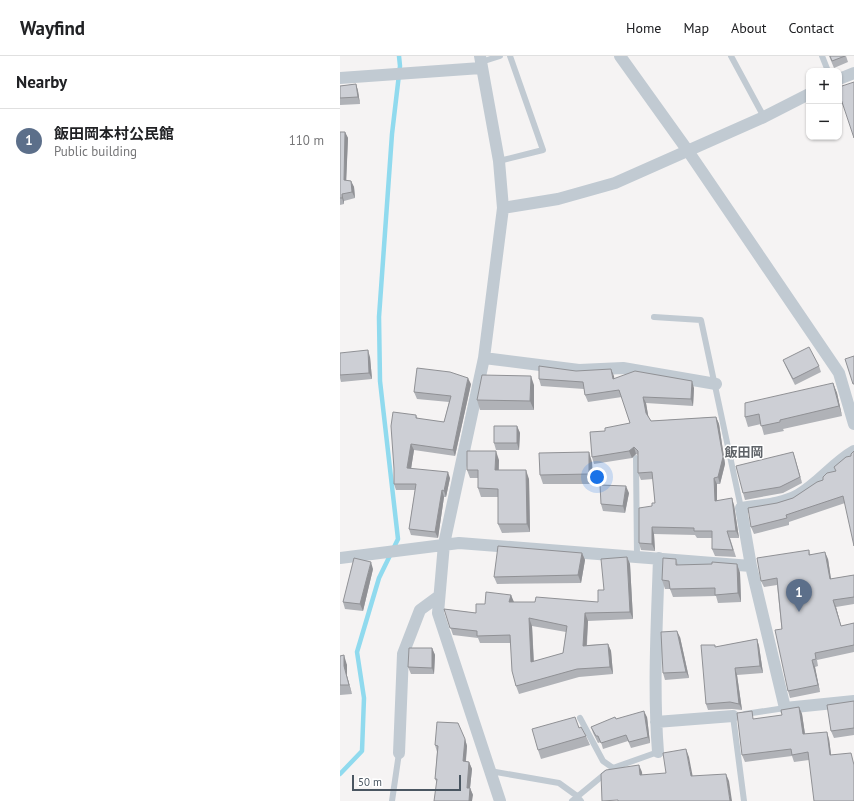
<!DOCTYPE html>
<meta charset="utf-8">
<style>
body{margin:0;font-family:"PT Sans","Noto Sans JP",sans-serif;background:#f6f6f6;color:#202124}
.controls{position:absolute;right:12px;top:12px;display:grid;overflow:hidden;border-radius:8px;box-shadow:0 1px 3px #0004}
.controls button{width:36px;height:36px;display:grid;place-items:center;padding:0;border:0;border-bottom:1px solid #e0e0e0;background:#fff;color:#202124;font:20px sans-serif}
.scale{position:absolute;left:12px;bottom:10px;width:109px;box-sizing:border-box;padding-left:4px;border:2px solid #4a5661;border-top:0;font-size:11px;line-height:14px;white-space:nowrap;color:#4a5661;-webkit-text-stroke:3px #fff;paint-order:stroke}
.you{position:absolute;left:257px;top:421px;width:14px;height:14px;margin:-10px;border:3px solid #fff;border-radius:50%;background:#1a73e8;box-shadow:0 0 0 6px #1a73e833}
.badge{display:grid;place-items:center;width:26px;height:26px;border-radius:50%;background:#7c3aed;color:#fff;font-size:13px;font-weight:700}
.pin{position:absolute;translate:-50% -33px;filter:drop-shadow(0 1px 2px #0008)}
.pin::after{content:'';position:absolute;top:21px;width:14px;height:12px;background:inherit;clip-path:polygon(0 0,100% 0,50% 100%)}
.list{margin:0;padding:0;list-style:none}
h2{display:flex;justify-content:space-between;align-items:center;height:52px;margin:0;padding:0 16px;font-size:17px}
h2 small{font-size:13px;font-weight:400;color:#757577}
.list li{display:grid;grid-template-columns:26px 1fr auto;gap:12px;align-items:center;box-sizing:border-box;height:64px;padding:0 16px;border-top:1px solid #e0e0e0}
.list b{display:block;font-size:15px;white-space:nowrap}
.list p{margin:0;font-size:13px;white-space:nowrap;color:#757577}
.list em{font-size:13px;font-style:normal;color:#757577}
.map{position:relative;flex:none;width:514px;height:745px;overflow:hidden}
header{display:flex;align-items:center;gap:24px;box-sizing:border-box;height:56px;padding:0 20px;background:#fff;border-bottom:1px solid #e0e0e0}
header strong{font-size:19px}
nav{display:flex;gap:22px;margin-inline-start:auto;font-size:14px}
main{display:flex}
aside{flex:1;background:#fff}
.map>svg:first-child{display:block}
</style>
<header>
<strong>Wayfind</strong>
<nav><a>Home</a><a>Map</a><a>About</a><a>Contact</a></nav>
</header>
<main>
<aside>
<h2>Nearby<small></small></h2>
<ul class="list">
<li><span class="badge" style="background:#5c6f8a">1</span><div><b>飯田岡本村公民館</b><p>Public building</p></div><em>110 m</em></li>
</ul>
</aside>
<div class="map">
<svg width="514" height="745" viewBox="0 0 514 745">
<rect width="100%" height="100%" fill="#f5f3f3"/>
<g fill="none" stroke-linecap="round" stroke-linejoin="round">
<!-- stream -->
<path stroke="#90daee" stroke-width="4.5" d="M0,718L22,695L24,642L17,596L39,522L58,483L40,325L39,261L52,78L60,10L59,0"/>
<!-- lane -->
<path stroke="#c1cad2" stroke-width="6" d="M391,0L424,61
M482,0L488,15
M141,6L160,0
M159,105L203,94L170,0
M314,261L361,264L401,452
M296,402L297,500
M405,658L445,652
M394,660H393L404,745
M240,662L263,705L273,712L318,696
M150,715L219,727L237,740L241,745
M52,745L59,697
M232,745L266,717"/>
<!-- street -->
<path stroke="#c1cad2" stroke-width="12" d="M140,0L159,105L163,152L144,302L104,488L98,557L160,745
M280,0L348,95L499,317L514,368
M0,22L141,12
M499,23L514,17
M163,152L218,143L275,127L424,61L469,38
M144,302L239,314L283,312L376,328
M0,502L119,487L411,510L445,652L514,645
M411,510L401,452C420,449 442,448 458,439C479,427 493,407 514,395
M316,666L393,660
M318,696C313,631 317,566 319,502
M59,697L63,598L80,554L99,540"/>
</g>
<!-- wall -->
<path fill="#b0b2b7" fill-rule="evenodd" d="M489,0H506L508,6L494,12Z
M16,28L18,35L20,48L0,49V30Z
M0,76H5L8,82L6,124L11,125L14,131L15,142L4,145V148L0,149Z
M0,297L30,301L32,323L1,326L0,322Z
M443,304L479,310L481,316L455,329L446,311Z
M271,313L274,323L354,332L353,350L306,347L308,360L311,365L376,361L379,368L385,408L380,428H377V444L394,449L399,482H390L396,501L375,500L372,493V482H357L355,479L314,478L315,495L301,494L299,487L312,450L315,447L313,423L301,424L298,417V399L296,398L292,402L254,408L252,401L265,375L290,367L282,341L248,346L245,339L244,333L201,330L199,323Z
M493,327L497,337L502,360L443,373L444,375L424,379L421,368L408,371L405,361Z
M131,328L115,400L74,394L71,413L110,422L106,441H104L98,482L71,479L69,473L75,434H56L54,428V413L76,359L78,363L104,366L109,346L77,343L74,336Z
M194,329V354H140L137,344Z
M177,370L180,377L179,394H156L154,387Z
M453,396L462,427L443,437L405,444L403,437Z
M511,400L505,447L449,466V469L414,478L411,471L437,447L453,442L483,424L496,415Z
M159,404V414L189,423L190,476L162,477L158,468V441H141L138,432V422H130L127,414Z
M252,406L253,428H203L200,419Z
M289,437L285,457L263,455L261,448Z
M469,494L470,498L488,503L491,523L514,519V548L496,551L501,570L514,567V596L477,604L478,610L475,611L480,636L450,642L448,635L437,529L424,531L421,525Z
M242,497L245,504L241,527L157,528L154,521Z
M287,501L290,508L293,563L248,565L247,589L268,588L271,595L273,618L239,621L179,638L176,630L171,587H140L138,582L113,579L104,553L136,557L145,548L171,539L173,546H258L264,534ZM192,570L226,576L223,597L194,606Z
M336,503L338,509L397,508L400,517L401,546L378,547L376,540L333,541L330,533H325L322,524Z
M33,513L23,555L5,553L3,546Z
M340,581L349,622L325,624L323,617Z
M417,583L419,590L423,617L397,619L402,654L392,653L368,654L366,648L376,591Z
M92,592L95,599L94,618H71L68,611Z
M0,600L7,609V620L12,638L0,639Z
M514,645V679L494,682L491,675Z
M459,651L462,658L465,678L489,683L491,698L469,704L454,706L452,700L405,706L402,699L415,663L442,659Z
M307,661L310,687L291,692L288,685L263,693L261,686L258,687L253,677L251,671L276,663Z
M239,672L246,680L250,689L201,703L198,694Z
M125,683L127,690L126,705L129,706L132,713L130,732L133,739L97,727L95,723L97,696L95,689Z"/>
<!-- shaded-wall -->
<path fill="#909195" d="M16,28L18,35L20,48L18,41Z
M5,76L8,82L6,130L4,124Z
M11,125L14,131L15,142L12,136Z
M2,138L4,145V148L2,142Z
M28,294L30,301L32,323L29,317Z
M271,313L274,320L275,330L273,323Z
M191,320L194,329V354L190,345Z
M128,322L131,328L115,400L113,394Z
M352,325L354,332L353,350L351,343Z
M493,327L497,337L502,360L499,350Z
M303,341L306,347L309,364L306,357Z
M376,361L379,368L385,408L380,428L378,421Z
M177,370L180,377L179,394L177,387Z
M71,388L74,394L70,419L67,412Z
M294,391L296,398L292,402L289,395Z
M156,395L159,404L158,423L155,414Z
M249,396L252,406L253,428L249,418Z
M453,396L455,402L462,427L460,421Z
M186,414L189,423L190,476L187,468Z
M108,416L110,422L106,441L104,435Z
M374,422L377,428V451L375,445Z
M286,430L289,437L285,457L283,450Z
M102,434L104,441L98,482L95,476Z
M392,442L394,449L399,482L396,475Z
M312,471L314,478L315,495L312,488Z
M485,496L488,503L492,530L490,523Z
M242,497L245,504L241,527L238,519Z
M287,501L290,508L293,563L290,556Z
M31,506L33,513L23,555L20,548Z
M397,508L400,517L401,546L398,537Z
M171,539L174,546H169Z
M493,544L496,551L503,577L501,570Z
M245,557L248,565L246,597L243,590Z
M189,562L192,570L194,614L191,606Z
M337,575L340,581L349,622L346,616Z
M417,583L419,590L423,617L420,610Z
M268,588L271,595L273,618L270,611Z
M92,592L95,599L94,618L92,612Z
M4,599L7,609V620L12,638L9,629L4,610Z
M472,604L475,611L480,636L478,629Z
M395,612L397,619L402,654L399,648Z
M459,651L462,658L466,685L463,678Z
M304,655L307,661L310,687L308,681Z
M487,676L489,683L492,706L490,699Z
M125,683L127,690L125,713L123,705Z
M346,693L349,701L354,727L351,720Z
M129,706L132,713L130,732L133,739L132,745H129L127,732Z
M299,709L302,716L303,727L300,719Z
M386,718L389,725L392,745H390Z"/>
<!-- building -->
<path fill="#cdcfd5" stroke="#909195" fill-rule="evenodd" d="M490,0H505L492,5Z
M514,26V82L499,37V31Z
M16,28L18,41L0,42V30Z
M0,76H5L4,124L11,125L12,136L2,138V142H0Z
M469,291L479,310L453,323L443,304Z
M28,294L29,317L0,319V297Z
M514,300V328H513L505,303Z
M199,310L236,315L271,313L273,323L295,315L352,325L351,343L303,341L306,357L311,365L376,361L383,401L378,421L374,422L375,445L392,442L396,475H387L393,494L372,493V475H354V472L312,471V488L299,487V452L312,450V447H315L312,416L298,417V395L294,391L289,395L252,401L250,376L265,375V372L290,367L279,334L245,339L243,326L199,323Z
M77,312L110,316L128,322L113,394L71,388L67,412L108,416L104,435L102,434L95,476L69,473L76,428H54V413L51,370L53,356L76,359V362L104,366L111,340L74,336Z
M142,319L191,320L190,345L137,344Z
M493,327L499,350L440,364V366L421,370L419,358L405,361V347Z
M154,370H177V387H154Z
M127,395H156L155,414H186L187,468H158V433L138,432V414H127Z
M514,395V490L503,440L446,459L447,462L411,471L408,452L437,447L453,442L477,426L483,424V421L487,417L496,415L494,411L506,401L511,400V398Z
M249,396V418L200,419L199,397Z
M453,396L460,421L440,431L403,437L396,410Z
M260,429L286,430L283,450L261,448Z
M158,490L242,497L238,519L154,521Z
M469,494V499L485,496L490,523L514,519V541L493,544L501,570L514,567V589L475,597L476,603L472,604L478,629L448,635L435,574L442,573L437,522L421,525L417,502Z
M287,501L290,556L245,557L243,590L268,588L270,611L237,613L176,630L172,615L170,579L137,580V575L110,572L104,553L136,557V548H145L146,536L171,539L169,546H195L196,541L258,546V534H264L261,503ZM189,562L227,570L223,597L191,606Z
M14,502L31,506L20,548L3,546Z
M323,502L336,503V509L372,508V506L397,508L398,537L375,539V532L330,533L329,525L322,524Z
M337,575L346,616L323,617L321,576Z
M417,583L420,610L395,612L399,648L390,646L366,648L361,589H375V591Z
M69,592H92V612L68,611Z
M4,599V610L9,629H0V600Z
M514,645V672L491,675L487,649Z
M459,651L463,678L487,676L490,699L511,697L514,709V745H474L468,696L452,699L451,693L402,699L397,657L412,655L413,663L442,659L441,654Z
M304,655L308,681L289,686L286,679L261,687L258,680H256L251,671L275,661L276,663Z
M235,661L239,672L241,671L246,680L198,694L192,673Z
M97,666L118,667L125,683L123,705L129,706L127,732H130L129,745H94L97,723H95L98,690L95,689Z
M346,693L351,720L386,718L390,745H278V744L262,745L261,718L266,714L299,709L300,719L326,717L323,697Z"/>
<g text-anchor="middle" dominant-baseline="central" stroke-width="3" stroke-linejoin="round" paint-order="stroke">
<!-- neighbourhood labels -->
<g font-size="13" font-weight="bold" fill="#5f6368" stroke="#fff">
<text x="404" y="396">飯田岡</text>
</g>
</g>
</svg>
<div class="controls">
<button>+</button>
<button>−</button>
</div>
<div class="scale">50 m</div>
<div class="you"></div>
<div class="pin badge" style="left:459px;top:556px;background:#5c6f8a">1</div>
</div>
</main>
